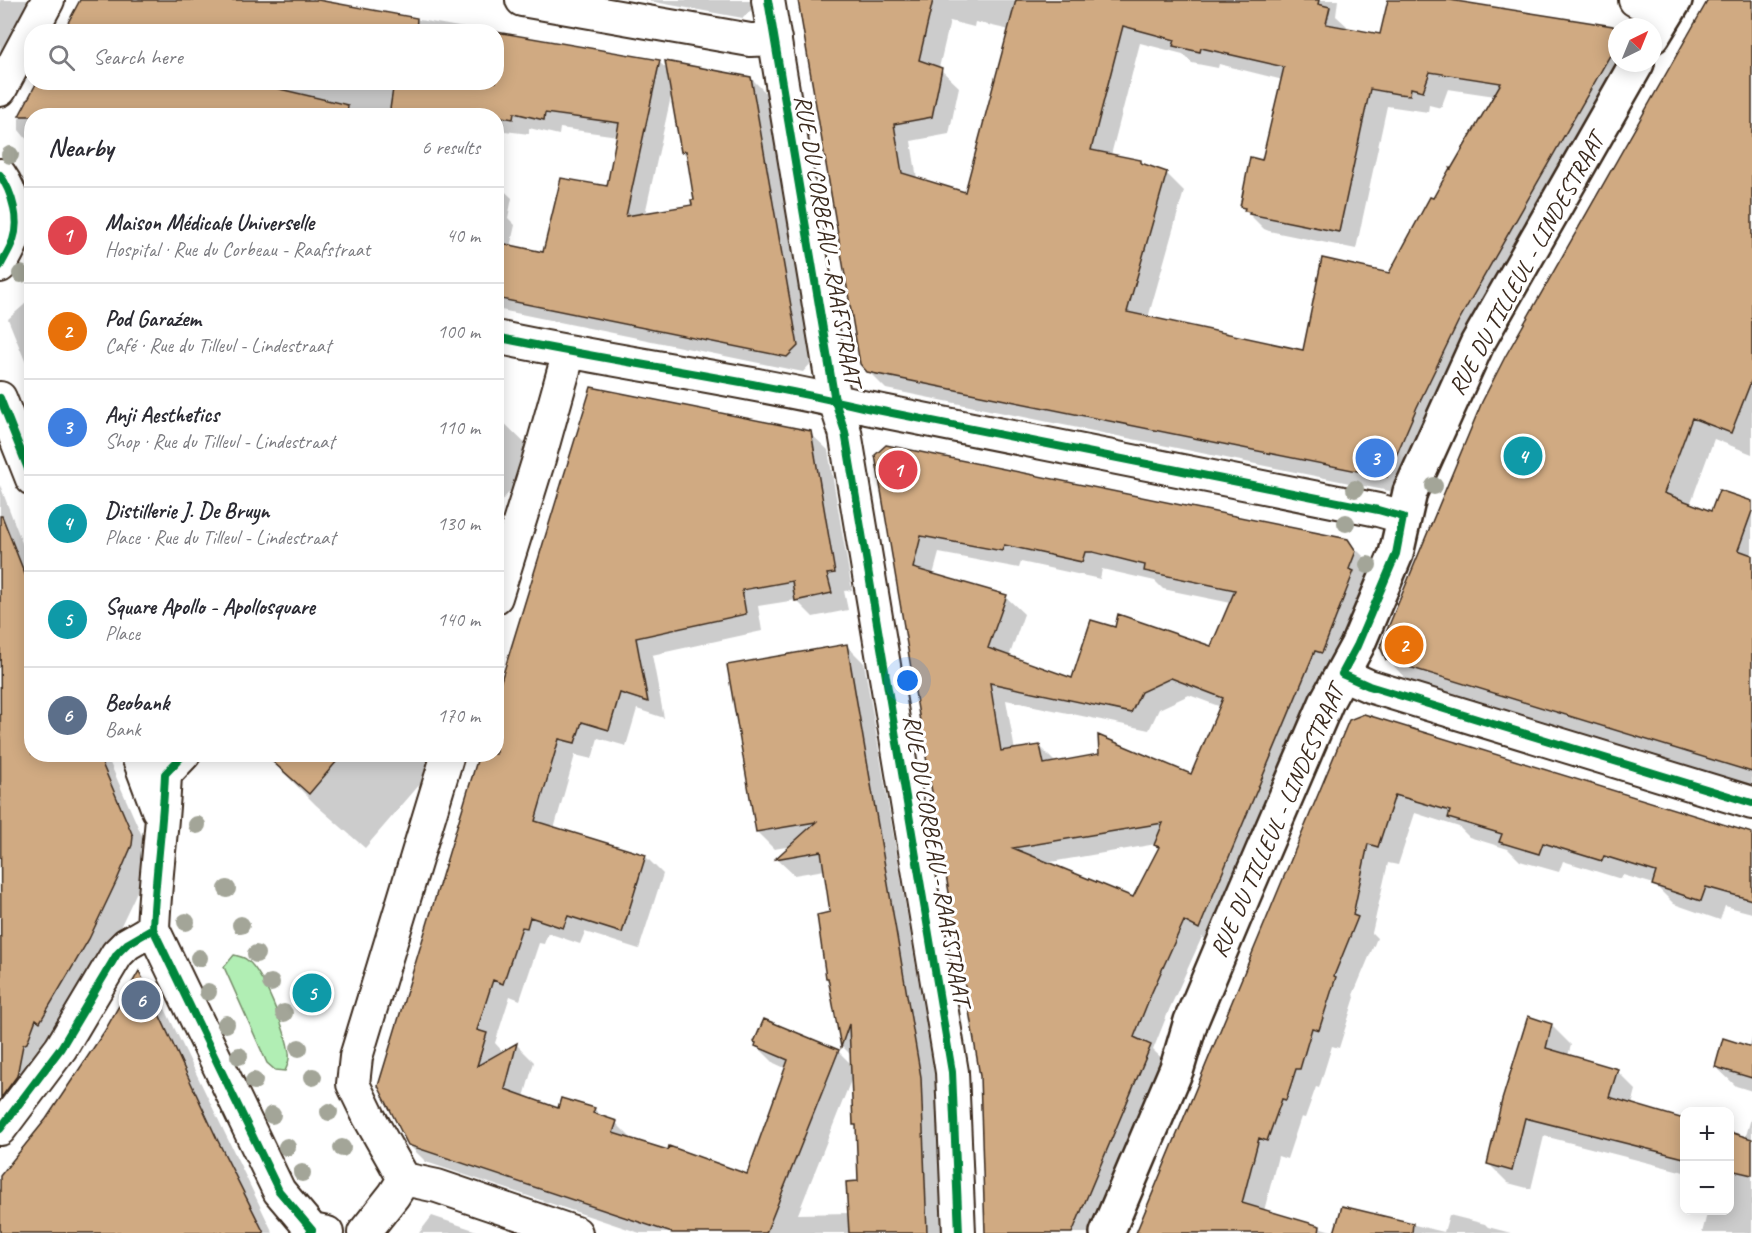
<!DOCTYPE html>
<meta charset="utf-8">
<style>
body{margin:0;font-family:Caveat,sans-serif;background:#f2f2f3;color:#2b2b33}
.controls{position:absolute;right:18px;bottom:18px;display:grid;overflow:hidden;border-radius:12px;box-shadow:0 3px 15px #0003}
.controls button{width:54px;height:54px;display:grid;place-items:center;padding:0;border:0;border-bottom:2px solid #e1e1e2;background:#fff;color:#2b2b33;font:30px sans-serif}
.compass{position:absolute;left:1608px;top:18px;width:54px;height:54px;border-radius:50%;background:#fff;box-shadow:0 3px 15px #0003;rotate:43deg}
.you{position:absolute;left:908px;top:681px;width:21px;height:21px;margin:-15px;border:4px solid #fff;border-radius:50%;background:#1a73e8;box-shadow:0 0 0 9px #1a73e833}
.badge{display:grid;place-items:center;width:39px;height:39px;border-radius:50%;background:#d93025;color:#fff;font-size:20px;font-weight:700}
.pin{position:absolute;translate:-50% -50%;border:3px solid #fff;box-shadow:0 2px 6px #0006}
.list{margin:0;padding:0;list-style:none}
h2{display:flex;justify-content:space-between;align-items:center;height:78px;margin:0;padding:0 24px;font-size:26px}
h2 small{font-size:20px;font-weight:400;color:#7c7c81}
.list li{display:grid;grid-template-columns:39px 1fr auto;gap:18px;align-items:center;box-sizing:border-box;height:96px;padding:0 24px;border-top:2px solid #e1e1e2}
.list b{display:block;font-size:22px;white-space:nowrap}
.list p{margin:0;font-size:20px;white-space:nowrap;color:#7c7c81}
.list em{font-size:20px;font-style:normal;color:#7c7c81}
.icon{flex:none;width:33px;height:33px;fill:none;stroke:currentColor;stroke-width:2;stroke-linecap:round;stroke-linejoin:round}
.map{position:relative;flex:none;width:1752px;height:1233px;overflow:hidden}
.search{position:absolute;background:#fff;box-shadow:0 3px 15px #0003;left:24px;top:24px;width:480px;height:66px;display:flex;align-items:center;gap:15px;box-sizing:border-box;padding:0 21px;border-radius:24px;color:#7c7c81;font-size:22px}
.panel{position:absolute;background:#fff;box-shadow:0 3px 15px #0003;left:24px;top:108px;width:480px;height:654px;border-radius:24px}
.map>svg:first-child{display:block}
</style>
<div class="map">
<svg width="1752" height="1233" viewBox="0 0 1752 1233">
<rect width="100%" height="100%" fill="#fff"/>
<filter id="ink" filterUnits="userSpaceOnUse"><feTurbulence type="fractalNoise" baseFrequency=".0167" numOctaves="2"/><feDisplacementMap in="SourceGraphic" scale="12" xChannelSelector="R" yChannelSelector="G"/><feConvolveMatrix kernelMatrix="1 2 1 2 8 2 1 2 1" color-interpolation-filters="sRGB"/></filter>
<g filter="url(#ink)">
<!-- green -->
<path fill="#b1eeb4" stroke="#768c69" stroke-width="1.5" d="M234,955C237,956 244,957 247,960C264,973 286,1031 289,1053C290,1060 288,1065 285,1071L275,1070L267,1063L224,967Z"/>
<!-- shadow -->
<path fill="#0003" fill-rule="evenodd" d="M0,0H42L0,81Z
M82,0H307L487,32H65Z
M643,0H750L752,9L743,18Z
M799,0H1338L1336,16L1347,26L1346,29L1381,36L1390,0H1439L1612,27L1617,32V63H1633L1404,494L886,389L868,371ZM950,21L974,27L975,22L1010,30L966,194L917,179L911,141L949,134L959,87L939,68ZM1140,43L1183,54L1192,63L1218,68L1219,64L1283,80L1263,162L1242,207L1264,229L1269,231L1356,249L1387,106L1428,112L1429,105L1441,108L1448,89L1495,96L1389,275L1304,352L1148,318L1184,191L1166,173L1146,166L1141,161L1111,155Z
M1708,0H1752V454L1714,439L1690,505L1712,513L1752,503V786L1409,682L1387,659Z
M659,62L668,70L751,78L767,94L812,362L803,372L496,309V183L512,198L508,218L515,225L510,247L544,254L608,187L618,136L560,128L559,135L529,128V134L496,130V116H32V146L19,130V119L38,82H496ZM672,92L682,151L688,157L695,201L693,206L645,214Z
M32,294V378L8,319L24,305Z
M496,415L540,458L496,507Z
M810,433L828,450L852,590L844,591L848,610L813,617L796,600L758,606L762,631L652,655L664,718L637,709L626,746L598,738L592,759L575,755L554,829L646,857L663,874L639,949L585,932L580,944L548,933L544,944L539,943L520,1000L510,996L495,1043L504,1053L517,1045L534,1062L524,1097L559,1110L594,1109L604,1118L616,1123L633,1140L748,1176L787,1069L774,1063L757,1046L838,1051L852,1065V1056L842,1046L829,980L827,978L832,914L825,870L794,875L777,859L792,846L774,849L757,832L847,646L864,663L938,1095L943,1233H640L426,1162L409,1145L496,754ZM853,1075L855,1124L858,1127L860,1183L850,1213L798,1214Z
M877,456L1348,541L1366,559L1373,570L1217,945L1202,937L1169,1010L1153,1050L1168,1064L1097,1233H987L981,1076ZM939,553L1019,568L1021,562L1100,579L1102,569L1155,581L1163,589L1231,603L1211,648L1116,629L1073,680L1009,657L1024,614L1006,597L933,575ZM1189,695L1221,707L1192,776L1056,763L1040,747L1015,751L1006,700L1149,730L1159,709ZM1156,844L1160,848L1133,899L1045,863Z
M0,485L32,569V754H106L150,854L149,863L134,898L106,957L0,1119Z
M1350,721L1752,834V913L1725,906L1720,920L1674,904L1654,884L1623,875L1621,879L1563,861L1559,872L1520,861L1508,849L1469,837L1459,827L1415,813L1398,865L1388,863L1372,933L1377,938L1353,995L1355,997L1339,1048L1332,1046L1319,1088L1316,1087L1305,1118L1301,1117L1287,1159L1278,1156L1264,1211L1335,1232L1343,1208L1444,1232L1449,1215L1485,1224L1488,1227L1511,1233H1136Z
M265,754H446L365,848L316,805Z
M139,973L157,992L273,1233H0V1178L47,1119L105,1033Z
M1552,1026L1571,1045L1568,1056L1617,1071L1636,1090L1632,1105L1684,1121V1172L1544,1136L1531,1189L1508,1183L1489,1164Z
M1752,1037V1091L1736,1086L1716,1067L1749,1048Z
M1752,1115V1233H1702L1708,1210H1730V1134L1745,1139Z
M432,1216L483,1233H419Z"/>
<!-- building -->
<path fill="#d0aa82" stroke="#3b2a1e" stroke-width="1.5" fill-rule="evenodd" d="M80,0H318L417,18L416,32H63Z
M798,0H933L919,60L942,68L932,117L894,124L902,173L965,192L1016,0H1319L1318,4L1330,7L1326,24L1380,34L1388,0H1450L1613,26L1617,34V43L1458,322L1417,407L1387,477L867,372L860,364ZM1123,26L1175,40L1173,46L1200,52L1201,48L1284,67L1262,160L1250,157L1240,207L1245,208L1244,211L1250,212L1249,214L1339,232L1370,89L1398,94L1410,95L1411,88L1423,91L1430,72L1501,83L1451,169L1450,168L1433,198L1430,197L1389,273L1322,258L1303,350L1127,312L1167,172L1141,163V160L1091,150Z
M1708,0H1752V379L1731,433L1692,418L1664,493L1711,511L1719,490L1752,501V511L1738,550L1752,555V772L1386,660L1380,647L1482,402L1505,357Z
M496,32L660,60L626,216L692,205L691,200H694L686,151L681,152L665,61L751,77L798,346L787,357L496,298V242L543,252L561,178L607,186L619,123L545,113L544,120L514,113L513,119L496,116H389L394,82H496Z
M37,82H250L348,105L347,116H19Z
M591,387L811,431L835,573L827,574L832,593L795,601L792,581L742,590L746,614L636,638L648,702L620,693L609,730L582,722L575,743L559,739L535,821L646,855L622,933L568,916L563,928L530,917L527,928L522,927L503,984L493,980L477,1030L487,1033L477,1066L517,1043L505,1089L558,1108L561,1098L595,1108L593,1113L617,1121L613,1133L668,1150L669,1146L747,1174L788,1060L755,1046L756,1043L754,1042L764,1019L839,1050L766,1233H672L408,1145L378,1086L479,754H496V697Z
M886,445L1348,539L1356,551L1349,569L1354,571L1322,653L1315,651L1199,929L1184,921L1152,992L1134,1037L1151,1045L1072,1233H985L980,1076L875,455ZM921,536L1002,551L1004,545L1082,562L1085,552H1093L1145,565L1144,571L1235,590L1211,646L1118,614L1115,627L1091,620L1072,678L988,648L1007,595L913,568ZM1171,678L1223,698L1191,774L1098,735L1099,754L1044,764L1040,745L1001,751L990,683L1131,713L1141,692ZM1163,823L1154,845L1159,847L1133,897L1013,848Z
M0,516H2L32,592V754H98L133,836L132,845L117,880L89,939L40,1022L36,1019L27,1043L23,1045L17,1076L1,1098Z
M847,644L921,1077L927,1233H849L846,1182L858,1181L856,1125H853L849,1024L841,1047L828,978H826L817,915L830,912L821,851L775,859L816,822L756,832L727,665Z
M1364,714L1752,833V900L1706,887L1701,901L1652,885L1656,872L1604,856L1602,861L1543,843L1539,854L1499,842L1502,834L1448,818L1450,811L1395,795L1378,847L1368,844L1353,915L1358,917L1334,976L1336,977L1319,1030L1312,1028L1300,1069H1296L1286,1100L1282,1099L1267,1141L1259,1138L1242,1203L1320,1226L1319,1233H1136L1349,720Z
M264,754H343L309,794Z
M139,971L217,1139L264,1233H0V1176L46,1119L104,1032Z
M1528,1016L1552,1024L1546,1048L1618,1069L1609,1097L1684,1119V1158L1525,1118L1512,1171L1487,1164L1502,1100Z
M1723,1038L1752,1047V1078L1715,1067Z
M1730,1132L1752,1139V1175L1730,1170Z
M1342,1206L1413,1223L1412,1233H1334Z"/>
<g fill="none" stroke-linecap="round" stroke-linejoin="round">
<defs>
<path id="street" d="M522,0L750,40L775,39
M768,0L835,401L845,432L952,1072L959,1233
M1635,0L1666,15
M0,90L48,0
M0,175C12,192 20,220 13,240C10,249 4,258 0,266
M496,337C619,363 744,379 867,408L1378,510L1403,517
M0,398L32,479
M496,597L539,459L569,352
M1342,674L1369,686L1752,803
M137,754L158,810
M184,754L165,774C163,826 155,877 153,929L279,1191L312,1230L327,1233
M0,1129L61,1048L117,954L127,944L153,929
M404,1179L437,1186L576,1233
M364,1233L394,1195L404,1179L369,1117L353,1084L356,1057L448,754"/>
<path id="secondary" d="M1653,36L1675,0
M1107,1233L1177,1068L1191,1021L1243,897L1327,701L1357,646L1396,554L1410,492L1477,344L1637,63"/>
</defs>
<!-- street casing -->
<use href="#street" stroke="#3b2a1e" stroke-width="36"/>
<!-- secondary casing -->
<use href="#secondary" stroke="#3b2a1e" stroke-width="38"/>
<!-- street -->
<use href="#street" stroke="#fff" stroke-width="32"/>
<!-- secondary -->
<use href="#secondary" stroke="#fff" stroke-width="33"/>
<defs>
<path id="cycleway" d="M768,0L835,401L845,432L952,1072L959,1233
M0,175C12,192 20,220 13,240C10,249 4,258 0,266
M496,337C619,363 744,379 867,408L1378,510L1403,517L1396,554L1357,646L1342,674L1369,686L1752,803
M0,398L32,479
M184,754L165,774C163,826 155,877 153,929L279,1191L312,1230L310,1233
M0,1129L61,1048L117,954L127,944L153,929"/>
</defs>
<!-- cycleway casing -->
<use href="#cycleway" stroke="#fff" stroke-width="11"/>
<!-- cycleway -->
<use href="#cycleway" stroke="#00873e" stroke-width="8"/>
</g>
<!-- trees -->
<g fill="#a3a598">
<circle cx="10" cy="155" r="9"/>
<circle cx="21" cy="274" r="9"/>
<circle cx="1434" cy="486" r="9"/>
<circle cx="1355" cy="489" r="9"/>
<circle cx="1346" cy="523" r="9"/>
<circle cx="1368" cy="565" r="9"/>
<circle cx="197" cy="825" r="9"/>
<circle cx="227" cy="889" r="9"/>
<circle cx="186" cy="922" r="9"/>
<circle cx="241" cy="925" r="9"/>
<circle cx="256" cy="954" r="9"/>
<circle cx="199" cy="958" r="9"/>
<circle cx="271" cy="983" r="9"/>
<circle cx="208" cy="992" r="9"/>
<circle cx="284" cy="1013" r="9"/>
<circle cx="226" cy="1024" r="9"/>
<circle cx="299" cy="1048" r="9"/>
<circle cx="239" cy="1056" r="9"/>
<circle cx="313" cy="1077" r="9"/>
<circle cx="254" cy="1081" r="9"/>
<circle cx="329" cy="1112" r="9"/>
<circle cx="272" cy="1115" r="9"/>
<circle cx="287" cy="1147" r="9"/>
<circle cx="342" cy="1148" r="9"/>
<circle cx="302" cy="1173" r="9"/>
</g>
</g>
<g text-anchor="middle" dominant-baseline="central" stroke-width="6" stroke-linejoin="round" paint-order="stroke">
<!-- street labels -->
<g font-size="24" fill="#3b2a1e" stroke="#fff">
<text transform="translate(828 240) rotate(80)">RUE DU CORBEAU - RAAFSTRAAT</text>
<text transform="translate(1526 264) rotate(-61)">RUE DU TILLEUL - LINDESTRAAT</text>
<text transform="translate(1277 821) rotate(-66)">RUE DU TILLEUL - LINDESTRAAT</text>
<text transform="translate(937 860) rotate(80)">RUE DU CORBEAU - RAAFSTRAAT</text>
</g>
</g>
</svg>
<div class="controls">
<button>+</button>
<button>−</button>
</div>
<svg class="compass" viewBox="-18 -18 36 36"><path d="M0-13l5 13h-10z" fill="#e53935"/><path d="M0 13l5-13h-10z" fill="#7c7c81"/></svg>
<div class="you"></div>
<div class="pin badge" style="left:898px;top:470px;background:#e0444e">1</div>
<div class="pin badge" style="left:1404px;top:645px;background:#e8710a">2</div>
<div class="pin badge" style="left:1375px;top:458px;background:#3f7fe0">3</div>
<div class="pin badge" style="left:1523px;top:456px;background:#0f9aa8">4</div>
<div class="pin badge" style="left:312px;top:993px;background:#0f9aa8">5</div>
<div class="pin badge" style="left:141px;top:1000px;background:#5c6f8a">6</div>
<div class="search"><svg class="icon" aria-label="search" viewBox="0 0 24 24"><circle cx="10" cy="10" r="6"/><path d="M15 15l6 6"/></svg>Search here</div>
<section class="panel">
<h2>Nearby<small>6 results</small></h2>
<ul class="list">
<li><span class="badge" style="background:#e0444e">1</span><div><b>Maison Médicale Universelle</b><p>Hospital · Rue du Corbeau - Raafstraat</p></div><em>40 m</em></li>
<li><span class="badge" style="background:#e8710a">2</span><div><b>Pod Garaźem</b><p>Café · Rue du Tilleul - Lindestraat</p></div><em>100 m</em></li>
<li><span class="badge" style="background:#3f7fe0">3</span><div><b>Anji Aesthetics</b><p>Shop · Rue du Tilleul - Lindestraat</p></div><em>110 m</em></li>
<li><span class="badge" style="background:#0f9aa8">4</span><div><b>Distillerie J. De Bruyn</b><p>Place · Rue du Tilleul - Lindestraat</p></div><em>130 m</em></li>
<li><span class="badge" style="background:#0f9aa8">5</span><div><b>Square Apollo - Apollosquare</b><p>Place</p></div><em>140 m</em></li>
<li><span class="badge" style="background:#5c6f8a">6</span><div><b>Beobank</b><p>Bank</p></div><em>170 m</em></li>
</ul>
</section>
</div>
